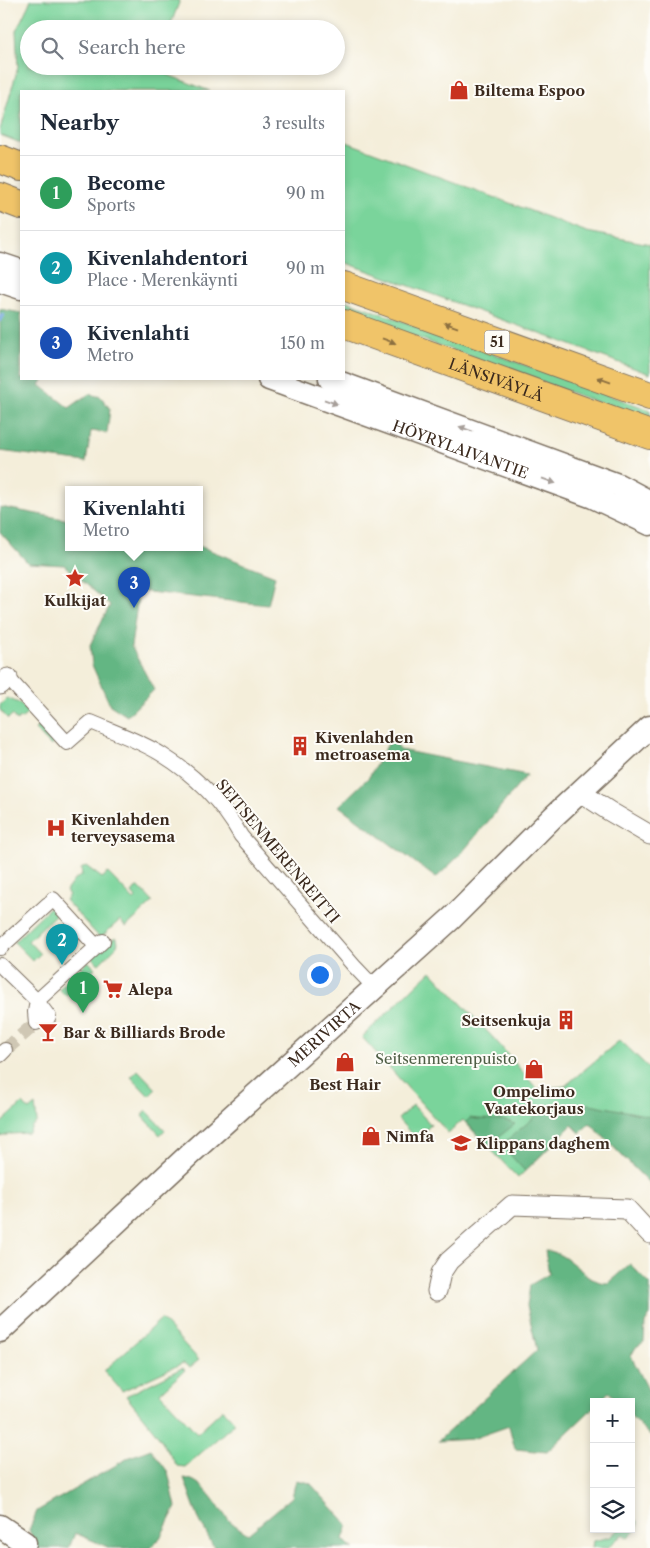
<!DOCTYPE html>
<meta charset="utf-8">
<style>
body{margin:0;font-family:"Libre Caslon Text",serif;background:#f2f2f3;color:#1f2937}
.controls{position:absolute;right:15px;bottom:15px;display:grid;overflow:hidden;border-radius:0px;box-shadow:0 2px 8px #0003}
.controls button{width:45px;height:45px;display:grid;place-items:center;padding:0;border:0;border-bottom:1px solid #e0e1e3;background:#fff;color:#1f2937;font:25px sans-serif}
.you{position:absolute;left:319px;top:974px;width:18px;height:18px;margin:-12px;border:4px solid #fff;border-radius:50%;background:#1a73e8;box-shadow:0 0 0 8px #1a73e833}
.badge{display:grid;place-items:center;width:32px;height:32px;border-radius:50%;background:#0f766e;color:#fff;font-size:16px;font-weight:700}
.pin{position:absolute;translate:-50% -41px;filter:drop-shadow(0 1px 2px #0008)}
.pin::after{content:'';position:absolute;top:26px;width:18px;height:15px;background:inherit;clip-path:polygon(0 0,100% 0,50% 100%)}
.popup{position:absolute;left:65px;top:486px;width:138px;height:65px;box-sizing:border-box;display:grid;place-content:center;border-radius:0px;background:#fff;filter:drop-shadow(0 1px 4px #0005);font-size:16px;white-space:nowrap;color:#747a83}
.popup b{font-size:19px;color:#1f2937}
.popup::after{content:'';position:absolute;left:50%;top:100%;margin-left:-10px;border:10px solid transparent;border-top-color:#fff}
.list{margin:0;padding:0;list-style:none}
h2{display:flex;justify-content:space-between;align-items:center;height:65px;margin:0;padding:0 20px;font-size:21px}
h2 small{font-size:16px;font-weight:400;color:#747a83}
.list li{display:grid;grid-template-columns:32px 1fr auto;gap:15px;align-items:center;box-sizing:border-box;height:75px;padding:0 20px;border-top:1px solid #e0e1e3}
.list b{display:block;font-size:19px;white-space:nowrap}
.list p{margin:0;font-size:16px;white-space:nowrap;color:#747a83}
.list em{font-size:16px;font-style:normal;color:#747a83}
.icon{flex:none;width:28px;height:28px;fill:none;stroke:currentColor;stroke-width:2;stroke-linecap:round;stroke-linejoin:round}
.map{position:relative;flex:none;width:650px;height:1548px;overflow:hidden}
.search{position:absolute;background:#fff;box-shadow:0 2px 8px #0003;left:20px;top:20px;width:325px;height:55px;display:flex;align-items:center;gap:12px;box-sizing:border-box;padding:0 18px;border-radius:28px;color:#747a83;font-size:19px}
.panel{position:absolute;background:#fff;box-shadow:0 2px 8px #0003;left:20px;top:90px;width:325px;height:290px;border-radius:0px}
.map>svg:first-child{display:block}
</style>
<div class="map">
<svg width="650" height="1548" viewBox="0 0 650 1548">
<rect width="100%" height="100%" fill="#fdfcf7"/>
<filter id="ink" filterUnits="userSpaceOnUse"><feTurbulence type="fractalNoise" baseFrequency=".02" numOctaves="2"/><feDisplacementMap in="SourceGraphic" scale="10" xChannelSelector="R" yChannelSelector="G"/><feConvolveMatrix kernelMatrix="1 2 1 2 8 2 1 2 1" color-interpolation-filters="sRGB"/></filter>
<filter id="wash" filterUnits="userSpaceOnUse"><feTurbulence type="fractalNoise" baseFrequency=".0096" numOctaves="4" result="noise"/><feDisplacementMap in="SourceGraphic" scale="20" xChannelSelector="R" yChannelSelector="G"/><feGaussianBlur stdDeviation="1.12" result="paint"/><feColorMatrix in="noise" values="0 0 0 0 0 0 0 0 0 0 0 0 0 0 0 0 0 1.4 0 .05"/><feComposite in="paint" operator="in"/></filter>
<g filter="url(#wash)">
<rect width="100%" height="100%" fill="#f4eeda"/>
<!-- green -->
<path fill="#7ad49b" stroke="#5a7f5c" d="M31,0H180L169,29H29V66H156L155,70L210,91H21V143L0,135V130L18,67L16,31Z
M344,141L587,232L650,244V374L344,262Z
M344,300L650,410V421L351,314L344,309Z
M7,698L21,704L28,713L21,719L19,718L17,721L12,715L8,719L0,710V705Z
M40,725L55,742L51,746L35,729Z
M86,866L102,878L108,873L134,900L136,898L132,893L138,886L153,902L126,927L120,920L100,938L65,900L69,895L66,891L74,880L82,875L81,869Z
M53,904L59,911L28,941L40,954L33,961L14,942Z
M115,937L118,942L117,946L99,964L92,958Z
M88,961L95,968L66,996L59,989Z
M431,971L498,1043L537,1089L565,1086L620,1040L650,1069V1184L590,1123L580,1133L572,1125L518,1178L463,1120L448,1133L362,1037Z
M138,1070L156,1089L149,1096L131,1077Z
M23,1103L29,1110L35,1105L37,1122L32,1126L29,1133L10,1134L0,1137V1124Z
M413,1105L431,1125L416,1139L398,1119Z
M146,1110L165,1130L160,1135L142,1115Z
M161,1319L199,1360L190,1367L183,1363L122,1391L104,1371Z
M182,1368L185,1370L160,1393L197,1433L223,1409L234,1421V1424L185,1467L177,1466L157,1434L126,1396Z
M631,1516L638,1521V1528L628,1538L623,1534L607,1548L592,1547L593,1541L610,1537L619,1529H631Z"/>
<!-- forest -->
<path fill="#63b683" stroke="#4f7050" d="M0,309L21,313V379H44L40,385L69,408L89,394L101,397L110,409L107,433L91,431L86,462L0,451Z
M0,507L69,520V547L199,546L275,576L268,605L139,591L131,646L154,690L127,716L110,705L92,665L90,645L110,605L64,565L28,563L0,532Z
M392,737L400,750L527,775L460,855L436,878L339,806L369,777Z
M590,1104L650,1116V1184L590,1123L580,1133L572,1125L525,1171L501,1145L542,1111Z
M470,1118C486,1121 502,1117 515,1124L487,1146L466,1122Z
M545,1251C570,1251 585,1284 608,1283L630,1264L650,1284V1315L645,1323L644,1342L636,1347L631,1356L650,1393V1436L631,1416V1402H618L609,1392L599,1402H594V1407L547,1452L515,1449L509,1426L472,1439L438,1441L537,1350L527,1306L530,1285L549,1274Z
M151,1449L168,1472L176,1507L160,1538L150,1548H110L75,1533L69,1548H27L32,1537L29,1530L37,1511L130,1457Z
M184,1478C205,1480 216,1506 229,1520C234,1525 242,1530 248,1534L292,1497L296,1480L310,1483L348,1525L343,1539L352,1548H354H214L198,1517Z"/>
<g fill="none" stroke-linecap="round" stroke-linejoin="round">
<!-- stream -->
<path stroke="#72a6de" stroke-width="5.5" d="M0,319L2,316"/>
</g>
</g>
<g filter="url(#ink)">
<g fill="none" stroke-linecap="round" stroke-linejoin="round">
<!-- pedestrian-tunnel -->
<path stroke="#cfc7b4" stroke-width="14" stroke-dasharray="14 7" stroke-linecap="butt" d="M5,1050L36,1023"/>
<defs>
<path id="pedestrian" d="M8,678L67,743L91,722C114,732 140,741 161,754C195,775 222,802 241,836L354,966L375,988
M53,899L97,947
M0,948L48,904
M0,965L37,1001L49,1017L36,1023L35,1012L37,1001L103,941
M0,1055L5,1050"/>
<path id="minor" d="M0,685L8,678
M580,792L609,811L650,835
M437,1291L441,1273L449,1261L512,1205L627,1209L650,1234"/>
<g id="tertiary">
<path d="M0,264L21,271"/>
<path d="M0,281L21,288"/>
<path id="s1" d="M269,379L593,497L650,524"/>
<path d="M330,379L618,485L650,502"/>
<path id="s2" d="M0,1331L191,1153L452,918L553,817L650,727"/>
<path d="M0,1526L25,1543"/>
</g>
<g id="motorway">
<path d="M0,159L21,167"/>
<path d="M0,197L21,205"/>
<path d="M344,286L650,396"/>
<path id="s3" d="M344,324L650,435"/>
</g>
</defs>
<!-- pedestrian casing -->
<use href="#pedestrian" stroke="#7c6f60" stroke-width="16"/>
<!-- minor casing -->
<use href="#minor" stroke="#7c6f60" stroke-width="21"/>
<!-- tertiary casing -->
<use href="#tertiary" stroke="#7c6f60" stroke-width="25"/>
<!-- motorway casing -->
<use href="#motorway" stroke="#7c6f60" stroke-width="30"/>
<!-- pedestrian -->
<use href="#pedestrian" stroke="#fff" stroke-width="14"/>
<!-- minor -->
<use href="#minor" stroke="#fff" stroke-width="19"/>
<!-- tertiary -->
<use href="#tertiary" stroke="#fff" stroke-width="22"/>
<!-- motorway -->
<use href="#motorway" stroke="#f0c469" stroke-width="28"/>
</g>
<!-- one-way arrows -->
<defs><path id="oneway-solid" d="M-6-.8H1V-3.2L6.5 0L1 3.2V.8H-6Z" transform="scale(1.25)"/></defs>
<g fill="#8c6f40">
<use href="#oneway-solid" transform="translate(451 325) rotate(-160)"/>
<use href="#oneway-solid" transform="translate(389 341) rotate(20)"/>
<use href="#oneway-solid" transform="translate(604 380) rotate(-160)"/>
</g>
<g fill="#a79f9a">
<use href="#oneway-solid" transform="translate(331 402) rotate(20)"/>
<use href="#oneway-solid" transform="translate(466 429) rotate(-160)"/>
<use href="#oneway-solid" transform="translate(549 481) rotate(20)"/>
</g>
</g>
<!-- icons -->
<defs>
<symbol id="shop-bare" viewBox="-9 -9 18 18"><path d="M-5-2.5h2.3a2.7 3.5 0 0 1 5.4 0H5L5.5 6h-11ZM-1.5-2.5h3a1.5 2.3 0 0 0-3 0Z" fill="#c8321e" stroke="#fdfcf7" stroke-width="2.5" paint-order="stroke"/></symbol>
<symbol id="sight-bare" viewBox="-9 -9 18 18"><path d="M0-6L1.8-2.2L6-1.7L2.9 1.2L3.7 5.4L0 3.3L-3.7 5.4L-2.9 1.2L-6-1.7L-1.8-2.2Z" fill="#c8321e" stroke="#fdfcf7" stroke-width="2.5" paint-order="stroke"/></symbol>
<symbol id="building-bare" viewBox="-9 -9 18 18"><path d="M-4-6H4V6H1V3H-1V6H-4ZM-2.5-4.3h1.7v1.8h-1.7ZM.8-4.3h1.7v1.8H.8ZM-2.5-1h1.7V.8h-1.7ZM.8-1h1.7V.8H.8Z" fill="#c8321e" stroke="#fdfcf7" stroke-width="2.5" paint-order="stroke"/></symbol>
<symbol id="hospital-bare" viewBox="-9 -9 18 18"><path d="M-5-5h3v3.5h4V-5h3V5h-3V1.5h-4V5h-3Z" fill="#c8321e" stroke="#fdfcf7" stroke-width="2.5" paint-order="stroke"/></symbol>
<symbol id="supermarket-bare" viewBox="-9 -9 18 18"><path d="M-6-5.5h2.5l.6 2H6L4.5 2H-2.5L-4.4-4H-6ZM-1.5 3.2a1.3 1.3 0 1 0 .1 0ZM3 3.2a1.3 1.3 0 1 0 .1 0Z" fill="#c8321e" stroke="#fdfcf7" stroke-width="2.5" paint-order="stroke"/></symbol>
<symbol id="bar-bare" viewBox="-9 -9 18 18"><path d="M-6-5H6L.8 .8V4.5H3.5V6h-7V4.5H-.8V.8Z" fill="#c8321e" stroke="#fdfcf7" stroke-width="2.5" paint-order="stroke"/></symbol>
<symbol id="school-bare" viewBox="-9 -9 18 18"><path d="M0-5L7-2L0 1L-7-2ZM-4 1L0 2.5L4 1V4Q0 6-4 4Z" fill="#c8321e" stroke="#fdfcf7" stroke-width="2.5" paint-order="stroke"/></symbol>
</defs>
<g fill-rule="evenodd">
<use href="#shop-bare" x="445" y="76" width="28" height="28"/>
<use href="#sight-bare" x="61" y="564" width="28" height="28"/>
<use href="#building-bare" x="286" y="732" width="28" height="28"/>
<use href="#hospital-bare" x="42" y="814" width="28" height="28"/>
<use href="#supermarket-bare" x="99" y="975" width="28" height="28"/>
<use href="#building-bare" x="552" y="1006" width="28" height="28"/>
<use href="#bar-bare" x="34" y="1018" width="28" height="28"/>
<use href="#shop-bare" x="331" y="1048" width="28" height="28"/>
<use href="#shop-bare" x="520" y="1055" width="28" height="28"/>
<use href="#shop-bare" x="357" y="1122" width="28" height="28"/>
<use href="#school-bare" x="447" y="1129" width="28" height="28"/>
</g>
<g text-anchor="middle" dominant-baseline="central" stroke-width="4" stroke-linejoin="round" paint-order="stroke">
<!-- shield labels -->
<rect fill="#fdfcf7" stroke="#75695f" stroke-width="1" x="484.5" y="330.5" width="25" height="23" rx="4"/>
<g font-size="14" font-weight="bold" fill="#3b2a1e">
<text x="497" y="342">51</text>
</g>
<!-- poi labels -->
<g font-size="15" font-weight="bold" fill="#3b2a1e" stroke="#fdfcf7" text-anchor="start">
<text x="474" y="90">Biltema Espoo</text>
<text x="75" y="600" text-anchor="middle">Kulkijat</text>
<text x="315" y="737">Kivenlahden<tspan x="315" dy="17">metroasema</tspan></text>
<text x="71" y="819">Kivenlahden<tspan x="71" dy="17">terveysasema</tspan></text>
<text x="128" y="989">Alepa</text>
<text x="551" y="1020" text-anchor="end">Seitsenkuja</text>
<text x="63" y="1032">Bar &amp; Billiards Brode</text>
<text x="345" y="1084" text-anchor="middle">Best Hair</text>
<text x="534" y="1091" text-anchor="middle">Ompelimo<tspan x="534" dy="17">Vaatekorjaus</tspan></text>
<text x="386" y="1136">Nimfa</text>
<text x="476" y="1143">Klippans daghem</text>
</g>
<!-- street labels -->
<g font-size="15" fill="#3b2a1e" stroke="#fdfcf7">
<text stroke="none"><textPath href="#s3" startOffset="162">LÄNSIVÄYLÄ</textPath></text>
<text stroke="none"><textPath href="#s1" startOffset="204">HÖYRYLAIVANTIE</textPath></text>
<text transform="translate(278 851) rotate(50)">SEITSENMERENREITTI</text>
<text stroke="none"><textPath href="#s2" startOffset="440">MERIVIRTA</textPath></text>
</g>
<!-- park labels -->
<g font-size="15" fill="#4e5d44" stroke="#fdfcf7">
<text x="446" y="1058">Seitsenmerenpuisto</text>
</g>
</g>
</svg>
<div class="controls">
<button>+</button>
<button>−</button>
<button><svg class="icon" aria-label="layers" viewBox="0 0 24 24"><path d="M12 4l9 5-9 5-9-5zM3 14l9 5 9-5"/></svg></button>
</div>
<div class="you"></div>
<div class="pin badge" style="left:83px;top:1013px;background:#2e9e5b">1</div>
<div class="pin badge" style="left:62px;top:965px;background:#0f9aa8">2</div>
<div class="pin badge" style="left:134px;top:608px;background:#1a4fb4">3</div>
<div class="popup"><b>Kivenlahti</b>Metro</div>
<div class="search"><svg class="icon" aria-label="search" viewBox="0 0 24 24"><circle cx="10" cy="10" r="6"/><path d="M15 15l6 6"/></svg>Search here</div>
<section class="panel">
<h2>Nearby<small>3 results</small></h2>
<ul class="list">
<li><span class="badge" style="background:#2e9e5b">1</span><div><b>Become</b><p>Sports</p></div><em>90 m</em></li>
<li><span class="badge" style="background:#0f9aa8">2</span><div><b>Kivenlahdentori</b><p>Place · Merenkäynti</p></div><em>90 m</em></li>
<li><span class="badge" style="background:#1a4fb4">3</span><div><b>Kivenlahti</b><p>Metro</p></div><em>150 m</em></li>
</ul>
</section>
</div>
